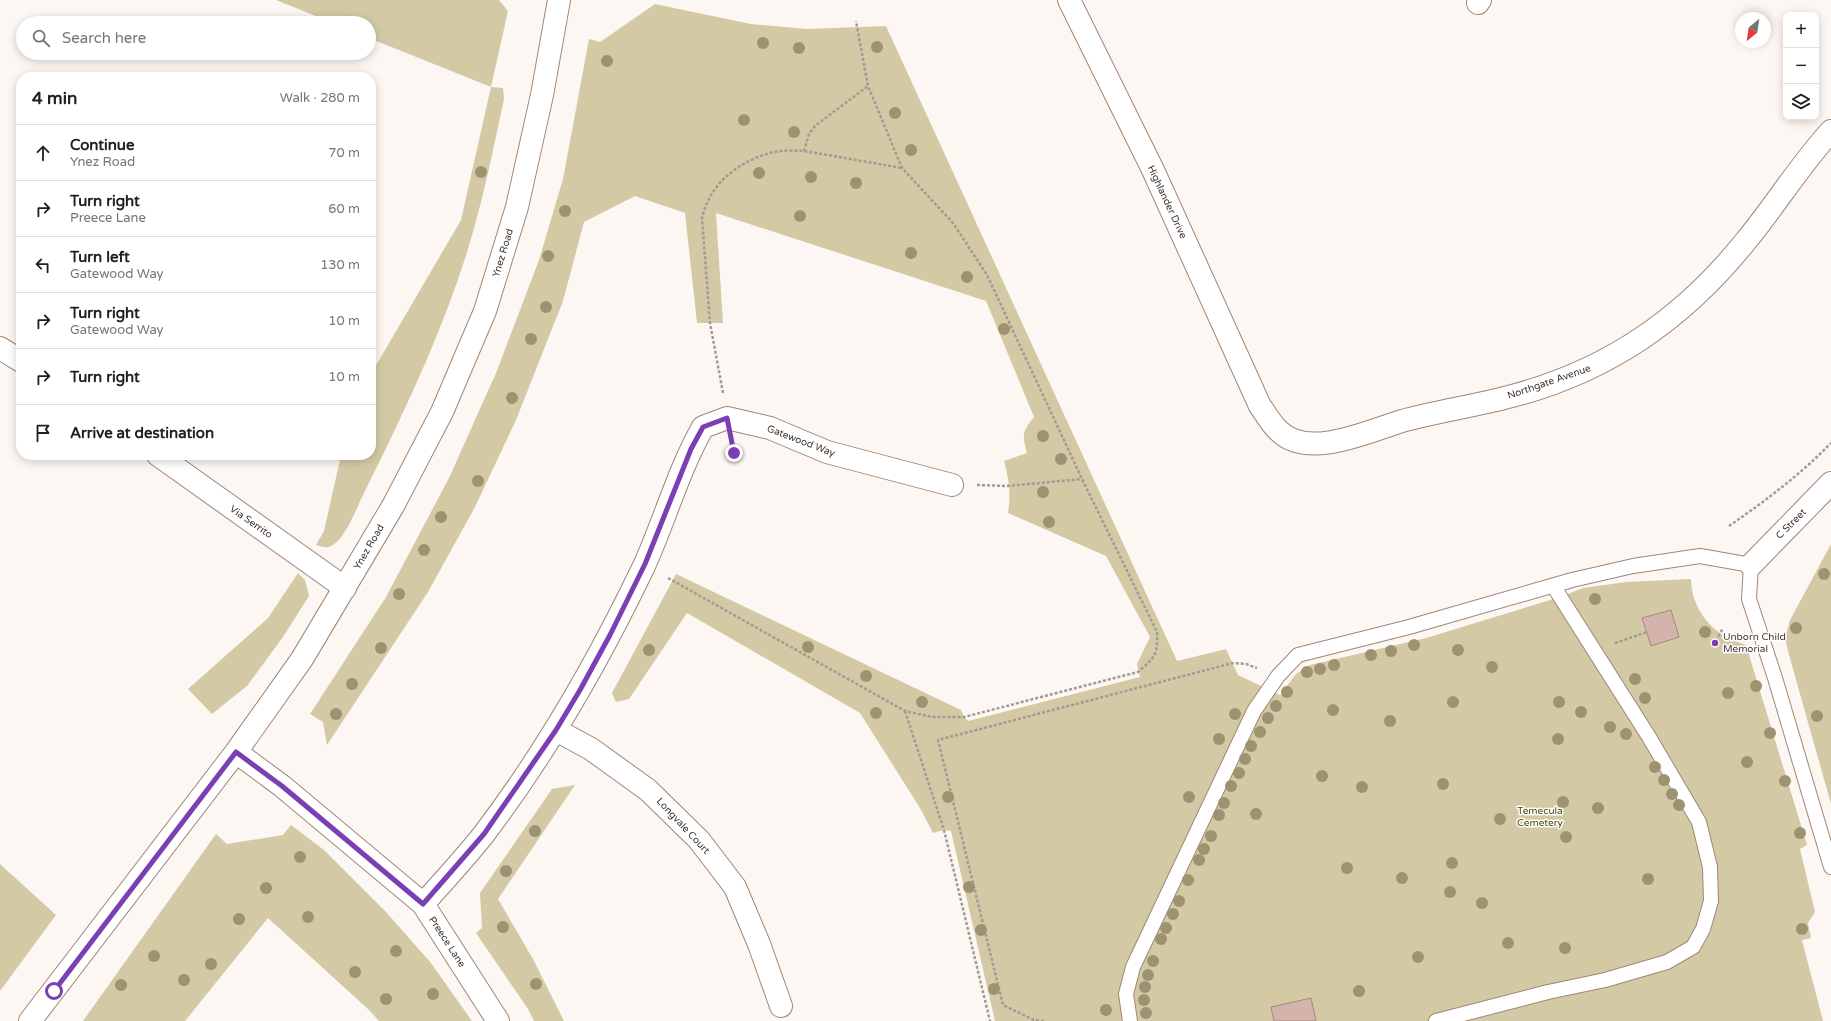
<!DOCTYPE html>
<meta charset="utf-8">
<style>
body{margin:0;font-family:"Varela Round",sans-serif;background:#f2f2f2;color:#202124}
.controls{position:absolute;right:12px;top:12px;display:grid;overflow:hidden;border-radius:8px;box-shadow:0 2px 10px #0003}
.controls button{width:36px;height:36px;display:grid;place-items:center;padding:0;border:0;border-bottom:1px solid #e0e0e0;background:#fff;color:#202124;font:20px sans-serif}
.compass{position:absolute;left:1735px;top:12px;width:36px;height:36px;border-radius:50%;background:#fff;box-shadow:0 2px 10px #0003;rotate:209deg}
.stop{position:absolute;width:12px;height:12px;margin:-9px;border:3px solid #7c3eb3;border-radius:50%;background:#fff}
.stop.end{background:#7c3eb3;border-color:#fff;box-shadow:0 1px 4px #0008}
.list{margin:0;padding:0;list-style:none}
h2{display:flex;justify-content:space-between;align-items:center;height:52px;margin:0;padding:0 16px;font-size:17px}
h2 small{font-size:13px;font-weight:400;color:#757577}
.list li{display:grid;grid-template-columns:26px 1fr auto;gap:12px;align-items:center;box-sizing:border-box;height:56px;padding:0 16px;border-top:1px solid #e0e0e0}
.list b{display:block;font-size:15px;white-space:nowrap}
.list p{margin:0;font-size:13px;white-space:nowrap;color:#757577}
.list em{font-size:13px;font-style:normal;color:#757577}
.icon{flex:none;width:22px;height:22px;fill:none;stroke:currentColor;stroke-width:2;stroke-linecap:round;stroke-linejoin:round}
.map{position:relative;flex:none;width:1831px;height:1021px;overflow:hidden}
.search{position:absolute;background:#fff;box-shadow:0 2px 10px #0003;left:16px;top:16px;width:360px;height:44px;display:flex;align-items:center;gap:10px;box-sizing:border-box;padding:0 14px;border-radius:22px;color:#757577;font-size:15px}
.panel{position:absolute;background:#fff;box-shadow:0 2px 10px #0003;left:16px;top:72px;width:360px;height:388px;border-radius:16px}
.map>svg:first-child{display:block}
</style>
<div class="map">
<svg width="1831" height="1021" viewBox="0 0 1831 1021">
<rect width="100%" height="100%" fill="#fdf7f3"/>
<!-- green -->
<path fill="#d3caa5" d="M276,0H499L508,11L491,87L503,88L504,99C493,150 483,201 467,252C441,335 403,415 364,493C357,507 346,537 333,545C327,549 322,547 316,545L324,531L341,455H371V374L461,220L491,87L369,38V23H333Z
M655,4L751,24L807,29L886,26L1177,661L1226,649L1238,675L1280,695L1296,674L1310,665L1426,638L1560,597L1583,588L1626,582L1691,579C1691,602 1705,625 1725,636C1732,640 1739,642 1746,645L1807,845L1800,849L1815,912L1808,923L1811,938L1802,940L1823,1021H995L951,831L944,830L933,833L920,808L860,713L687,613L629,699L616,702L612,693L676,574L961,710L964,717L968,721L1140,677L1137,664L1150,637L1106,556L1008,513C1011,494 1009,479 1004,461L1027,453C1022,435 1022,432 1034,417L986,301L716,213L723,323H697L685,213L635,196L584,222L563,301L516,420L475,507L428,592L327,745L323,722L310,714L386,597L449,478L496,373L539,260L563,179L589,39L600,42Z
M1831,544V804L1789,655L1785,638L1790,620Z
M298,573L305,580L309,596L283,637L247,686L212,714L188,689L268,618Z
M575,785L498,899L533,959L564,1021H534L528,1009L476,933L482,928L480,893L552,789Z
M291,825L324,850L387,913L431,963L472,1021H379L369,1010L268,918L185,1021H83L216,834L227,844L283,835Z
M0,864L56,915L0,991Z"/>
<!-- building -->
<path fill="#d3b3ac" stroke="#a68881" d="M1671,610L1679,637L1651,646L1642,618Z
M1311,998L1316,1021H1274L1271,1007Z"/>
<g fill="none" stroke-linecap="round" stroke-linejoin="round">
<defs>
<path id="lane" d="M1130,1021L1126,994L1133,967L1254,711L1278,676L1298,655L1409,627L1572,580L1633,566L1700,556L1751,565L1749,599L1775,678L1831,867
M1436,1021L1548,992L1605,980L1667,962L1693,947L1703,929L1711,901L1710,867L1699,822L1649,737L1554,587"/>
<path id="street" d="M1069,0L1153,170L1260,406C1266,414 1271,424 1279,431C1308,460 1369,431 1402,421C1438,411 1476,406 1512,396C1608,371 1683,319 1745,242C1775,206 1799,166 1831,131
M1478,3L1480,0
M0,348L21,361
M158,455L345,588
M1751,565L1831,483
M556,730L591,749L648,790L699,840L735,887L759,944L781,1006
M423,904C444,881 465,858 484,834C547,751 599,660 644,566C665,520 678,471 703,427L727,418L770,428L827,452L952,485"/>
<path id="secondary" d="M236,752L282,786L423,904L498,1021
M30,1021L236,752L302,659L393,506L442,412L485,311L517,207L542,95L559,0"/>
</defs>
<!-- lane casing -->
<use href="#lane" stroke="#9f8676" stroke-width="16"/>
<!-- street casing -->
<use href="#street" stroke="#9f8676" stroke-width="24"/>
<!-- secondary casing -->
<use href="#secondary" stroke="#9f8676" stroke-width="24"/>
<!-- path -->
<path stroke="#a29a95" stroke-width="2.5" stroke-dasharray="3 2" stroke-linecap="butt" d="M804,151L809,134L815,126L868,86
M723,393L710,323L702,218C706,201 714,187 728,175C742,163 762,153 781,151C799,149 815,153 833,156C856,160 879,164 902,168
M733,445L734,453
M977,485L1007,486L1082,479
M1729,526C1765,501 1800,475 1831,443
M668,578L905,711L932,717H964L1138,672C1155,657 1158,655 1157,632L1082,479L987,275L953,223L902,168L868,86L856,21
M1716,641L1723,628
M1615,643L1647,632
M905,711L944,830L990,1021
M1044,1021L1034,1020L1003,1005L938,740L1233,663L1246,664L1257,668"/>
<!-- lane -->
<use href="#lane" stroke="#fff" stroke-width="14"/>
<!-- street -->
<use href="#street" stroke="#fff" stroke-width="22"/>
<!-- secondary -->
<use href="#secondary" stroke="#fff" stroke-width="22"/>
</g>
<!-- trees -->
<g fill="#9d9371">
<circle cx="763" cy="43" r="6"/>
<circle cx="877" cy="47" r="6"/>
<circle cx="799" cy="48" r="6"/>
<circle cx="607" cy="61" r="6"/>
<circle cx="895" cy="113" r="6"/>
<circle cx="744" cy="120" r="6"/>
<circle cx="794" cy="132" r="6"/>
<circle cx="911" cy="150" r="6"/>
<circle cx="481" cy="172" r="6"/>
<circle cx="759" cy="173" r="6"/>
<circle cx="811" cy="177" r="6"/>
<circle cx="856" cy="183" r="6"/>
<circle cx="565" cy="211" r="6"/>
<circle cx="800" cy="216" r="6"/>
<circle cx="911" cy="253" r="6"/>
<circle cx="548" cy="256" r="6"/>
<circle cx="967" cy="277" r="6"/>
<circle cx="546" cy="307" r="6"/>
<circle cx="1004" cy="329" r="6"/>
<circle cx="531" cy="339" r="6"/>
<circle cx="512" cy="398" r="6"/>
<circle cx="1043" cy="436" r="6"/>
<circle cx="1061" cy="459" r="6"/>
<circle cx="478" cy="481" r="6"/>
<circle cx="1043" cy="492" r="6"/>
<circle cx="441" cy="517" r="6"/>
<circle cx="1049" cy="522" r="6"/>
<circle cx="424" cy="550" r="6"/>
<circle cx="1824" cy="574" r="6"/>
<circle cx="399" cy="594" r="6"/>
<circle cx="1595" cy="599" r="6"/>
<circle cx="1796" cy="628" r="6"/>
<circle cx="1705" cy="632" r="6"/>
<circle cx="1414" cy="645" r="6"/>
<circle cx="808" cy="647" r="6"/>
<circle cx="381" cy="648" r="6"/>
<circle cx="649" cy="650" r="6"/>
<circle cx="1458" cy="650" r="6"/>
<circle cx="1391" cy="651" r="6"/>
<circle cx="1371" cy="655" r="6"/>
<circle cx="1334" cy="665" r="6"/>
<circle cx="1492" cy="667" r="6"/>
<circle cx="1320" cy="669" r="6"/>
<circle cx="1307" cy="672" r="6"/>
<circle cx="866" cy="676" r="6"/>
<circle cx="1635" cy="679" r="6"/>
<circle cx="352" cy="684" r="6"/>
<circle cx="1756" cy="686" r="6"/>
<circle cx="1287" cy="692" r="6"/>
<circle cx="1728" cy="693" r="6"/>
<circle cx="1645" cy="698" r="6"/>
<circle cx="922" cy="702" r="6"/>
<circle cx="1453" cy="702" r="6"/>
<circle cx="1559" cy="702" r="6"/>
<circle cx="1276" cy="706" r="6"/>
<circle cx="1333" cy="710" r="6"/>
<circle cx="1581" cy="712" r="6"/>
<circle cx="876" cy="713" r="6"/>
<circle cx="336" cy="714" r="6"/>
<circle cx="1235" cy="714" r="6"/>
<circle cx="1817" cy="716" r="6"/>
<circle cx="1268" cy="718" r="6"/>
<circle cx="1390" cy="721" r="6"/>
<circle cx="1610" cy="727" r="6"/>
<circle cx="1260" cy="732" r="6"/>
<circle cx="1770" cy="733" r="6"/>
<circle cx="1626" cy="734" r="6"/>
<circle cx="1219" cy="739" r="6"/>
<circle cx="1558" cy="739" r="6"/>
<circle cx="1251" cy="746" r="6"/>
<circle cx="1245" cy="759" r="6"/>
<circle cx="1747" cy="762" r="6"/>
<circle cx="1655" cy="767" r="6"/>
<circle cx="1239" cy="773" r="6"/>
<circle cx="1322" cy="776" r="6"/>
<circle cx="1664" cy="780" r="6"/>
<circle cx="1785" cy="781" r="6"/>
<circle cx="1443" cy="784" r="6"/>
<circle cx="1231" cy="786" r="6"/>
<circle cx="1362" cy="787" r="6"/>
<circle cx="1672" cy="794" r="6"/>
<circle cx="948" cy="797" r="6"/>
<circle cx="1189" cy="797" r="6"/>
<circle cx="1563" cy="802" r="6"/>
<circle cx="1224" cy="803" r="6"/>
<circle cx="1679" cy="805" r="6"/>
<circle cx="1598" cy="808" r="6"/>
<circle cx="1256" cy="814" r="6"/>
<circle cx="1219" cy="815" r="6"/>
<circle cx="1500" cy="819" r="6"/>
<circle cx="535" cy="831" r="6"/>
<circle cx="1800" cy="833" r="6"/>
<circle cx="1211" cy="836" r="6"/>
<circle cx="1566" cy="837" r="6"/>
<circle cx="1204" cy="849" r="6"/>
<circle cx="300" cy="857" r="6"/>
<circle cx="1199" cy="860" r="6"/>
<circle cx="1452" cy="863" r="6"/>
<circle cx="1347" cy="868" r="6"/>
<circle cx="506" cy="871" r="6"/>
<circle cx="1402" cy="878" r="6"/>
<circle cx="1648" cy="879" r="6"/>
<circle cx="1188" cy="880" r="6"/>
<circle cx="969" cy="887" r="6"/>
<circle cx="266" cy="888" r="6"/>
<circle cx="1450" cy="892" r="6"/>
<circle cx="1179" cy="901" r="6"/>
<circle cx="1482" cy="903" r="6"/>
<circle cx="1173" cy="914" r="6"/>
<circle cx="308" cy="917" r="6"/>
<circle cx="239" cy="919" r="6"/>
<circle cx="503" cy="927" r="6"/>
<circle cx="1166" cy="928" r="6"/>
<circle cx="1802" cy="929" r="6"/>
<circle cx="981" cy="930" r="6"/>
<circle cx="1161" cy="939" r="6"/>
<circle cx="1508" cy="943" r="6"/>
<circle cx="1565" cy="948" r="6"/>
<circle cx="396" cy="951" r="6"/>
<circle cx="154" cy="956" r="6"/>
<circle cx="1418" cy="957" r="6"/>
<circle cx="1153" cy="961" r="6"/>
<circle cx="211" cy="964" r="6"/>
<circle cx="355" cy="972" r="6"/>
<circle cx="1148" cy="975" r="6"/>
<circle cx="184" cy="980" r="6"/>
<circle cx="536" cy="984" r="6"/>
<circle cx="121" cy="985" r="6"/>
<circle cx="1145" cy="987" r="6"/>
<circle cx="994" cy="989" r="6"/>
<circle cx="1359" cy="991" r="6"/>
<circle cx="433" cy="994" r="6"/>
<circle cx="386" cy="999" r="6"/>
<circle cx="1144" cy="1000" r="6"/>
<circle cx="1106" cy="1010" r="6"/>
<circle cx="1146" cy="1013" r="6"/>
</g>
<g fill="none" stroke-linecap="round" stroke-linejoin="round">
<!-- route -->
<path stroke="#7c3eb3" stroke-width="5" d="M54,991L236,752L282,786L423,904L484,834L556,730L580,690L610,635L645,564L691,449L703,427L727,418L734,453"/>
</g>
<!-- markers -->
<circle fill="#7c3eb3" stroke="#fff" stroke-width="1.5" cx="1715" cy="643" r="4"/>
<g text-anchor="middle" dominant-baseline="central" stroke-width="3" stroke-linejoin="round" paint-order="stroke">
<!-- street labels -->
<g font-size="10" fill="#3f342e" stroke="#fff">
<text transform="translate(1167 202) rotate(65)">Highlander Drive</text>
<text transform="translate(503 253) rotate(-73)">Ynez Road</text>
<text transform="translate(1549 382) rotate(-19)">Northgate Avenue</text>
<text transform="translate(801 441) rotate(21)">Gatewood Way</text>
<text transform="translate(251 522) rotate(35)">Via Serrito</text>
<text transform="translate(1791 524) rotate(-45)">C Street</text>
<text transform="translate(369 547) rotate(-60)">Ynez Road</text>
<text transform="translate(683 826) rotate(47)">Longvale Court</text>
<text transform="translate(447 942) rotate(57)">Preece Lane</text>
</g>
<!-- poi labels -->
<g font-size="10" fill="#3f342e" stroke="#fff" text-anchor="start">
<text x="1723" y="637">Unborn Child<tspan x="1723" dy="12">Memorial</tspan></text>
</g>
<!-- park labels -->
<g font-size="10" fill="#4f4206" stroke="#fff">
<text x="1540" y="811">Temecula<tspan x="1540" dy="12">Cemetery</tspan></text>
</g>
</g>
</svg>
<div class="controls">
<button>+</button>
<button>−</button>
<button><svg class="icon" aria-label="layers" viewBox="0 0 24 24"><path d="M12 4l9 5-9 5-9-5zM3 14l9 5 9-5"/></svg></button>
</div>
<svg class="compass" viewBox="-18 -18 36 36"><path d="M0-13l5 13h-10z" fill="#e53935"/><path d="M0 13l5-13h-10z" fill="#757577"/></svg>
<div class="stop" style="left:54px;top:991px"></div>
<div class="stop end" style="left:734px;top:453px"></div>
<div class="search"><svg class="icon" aria-label="search" viewBox="0 0 24 24"><circle cx="10" cy="10" r="6"/><path d="M15 15l6 6"/></svg>Search here</div>
<section class="panel">
<h2>4 min<small>Walk · 280 m</small></h2>
<ul class="list">
<li><svg class="icon" aria-label="ahead" viewBox="0 0 24 24"><path d="M12 20V5M6 11l6-6 6 6"/></svg><div><b>Continue</b><p>Ynez Road</p></div><em>70 m</em></li>
<li><svg class="icon" aria-label="right" viewBox="0 0 24 24"><path d="M7 20v-9h11M14 6l5 5-5 5"/></svg><div><b>Turn right</b><p>Preece Lane</p></div><em>60 m</em></li>
<li><svg class="icon" aria-label="left" viewBox="0 0 24 24"><path d="M17 20v-9H6M10 6l-5 5 5 5"/></svg><div><b>Turn left</b><p>Gatewood Way</p></div><em>130 m</em></li>
<li><svg class="icon" aria-label="right" viewBox="0 0 24 24"><path d="M7 20v-9h11M14 6l5 5-5 5"/></svg><div><b>Turn right</b><p>Gatewood Way</p></div><em>10 m</em></li>
<li><svg class="icon" aria-label="right" viewBox="0 0 24 24"><path d="M7 20v-9h11M14 6l5 5-5 5"/></svg><div><b>Turn right</b></div><em>10 m</em></li>
<li><svg class="icon" aria-label="arrive" viewBox="0 0 24 24"><path d="M6 21V4h12l-3 4 3 4H6"/></svg><div><b>Arrive at destination</b></div></li>
</ul>
</section>
</div>
